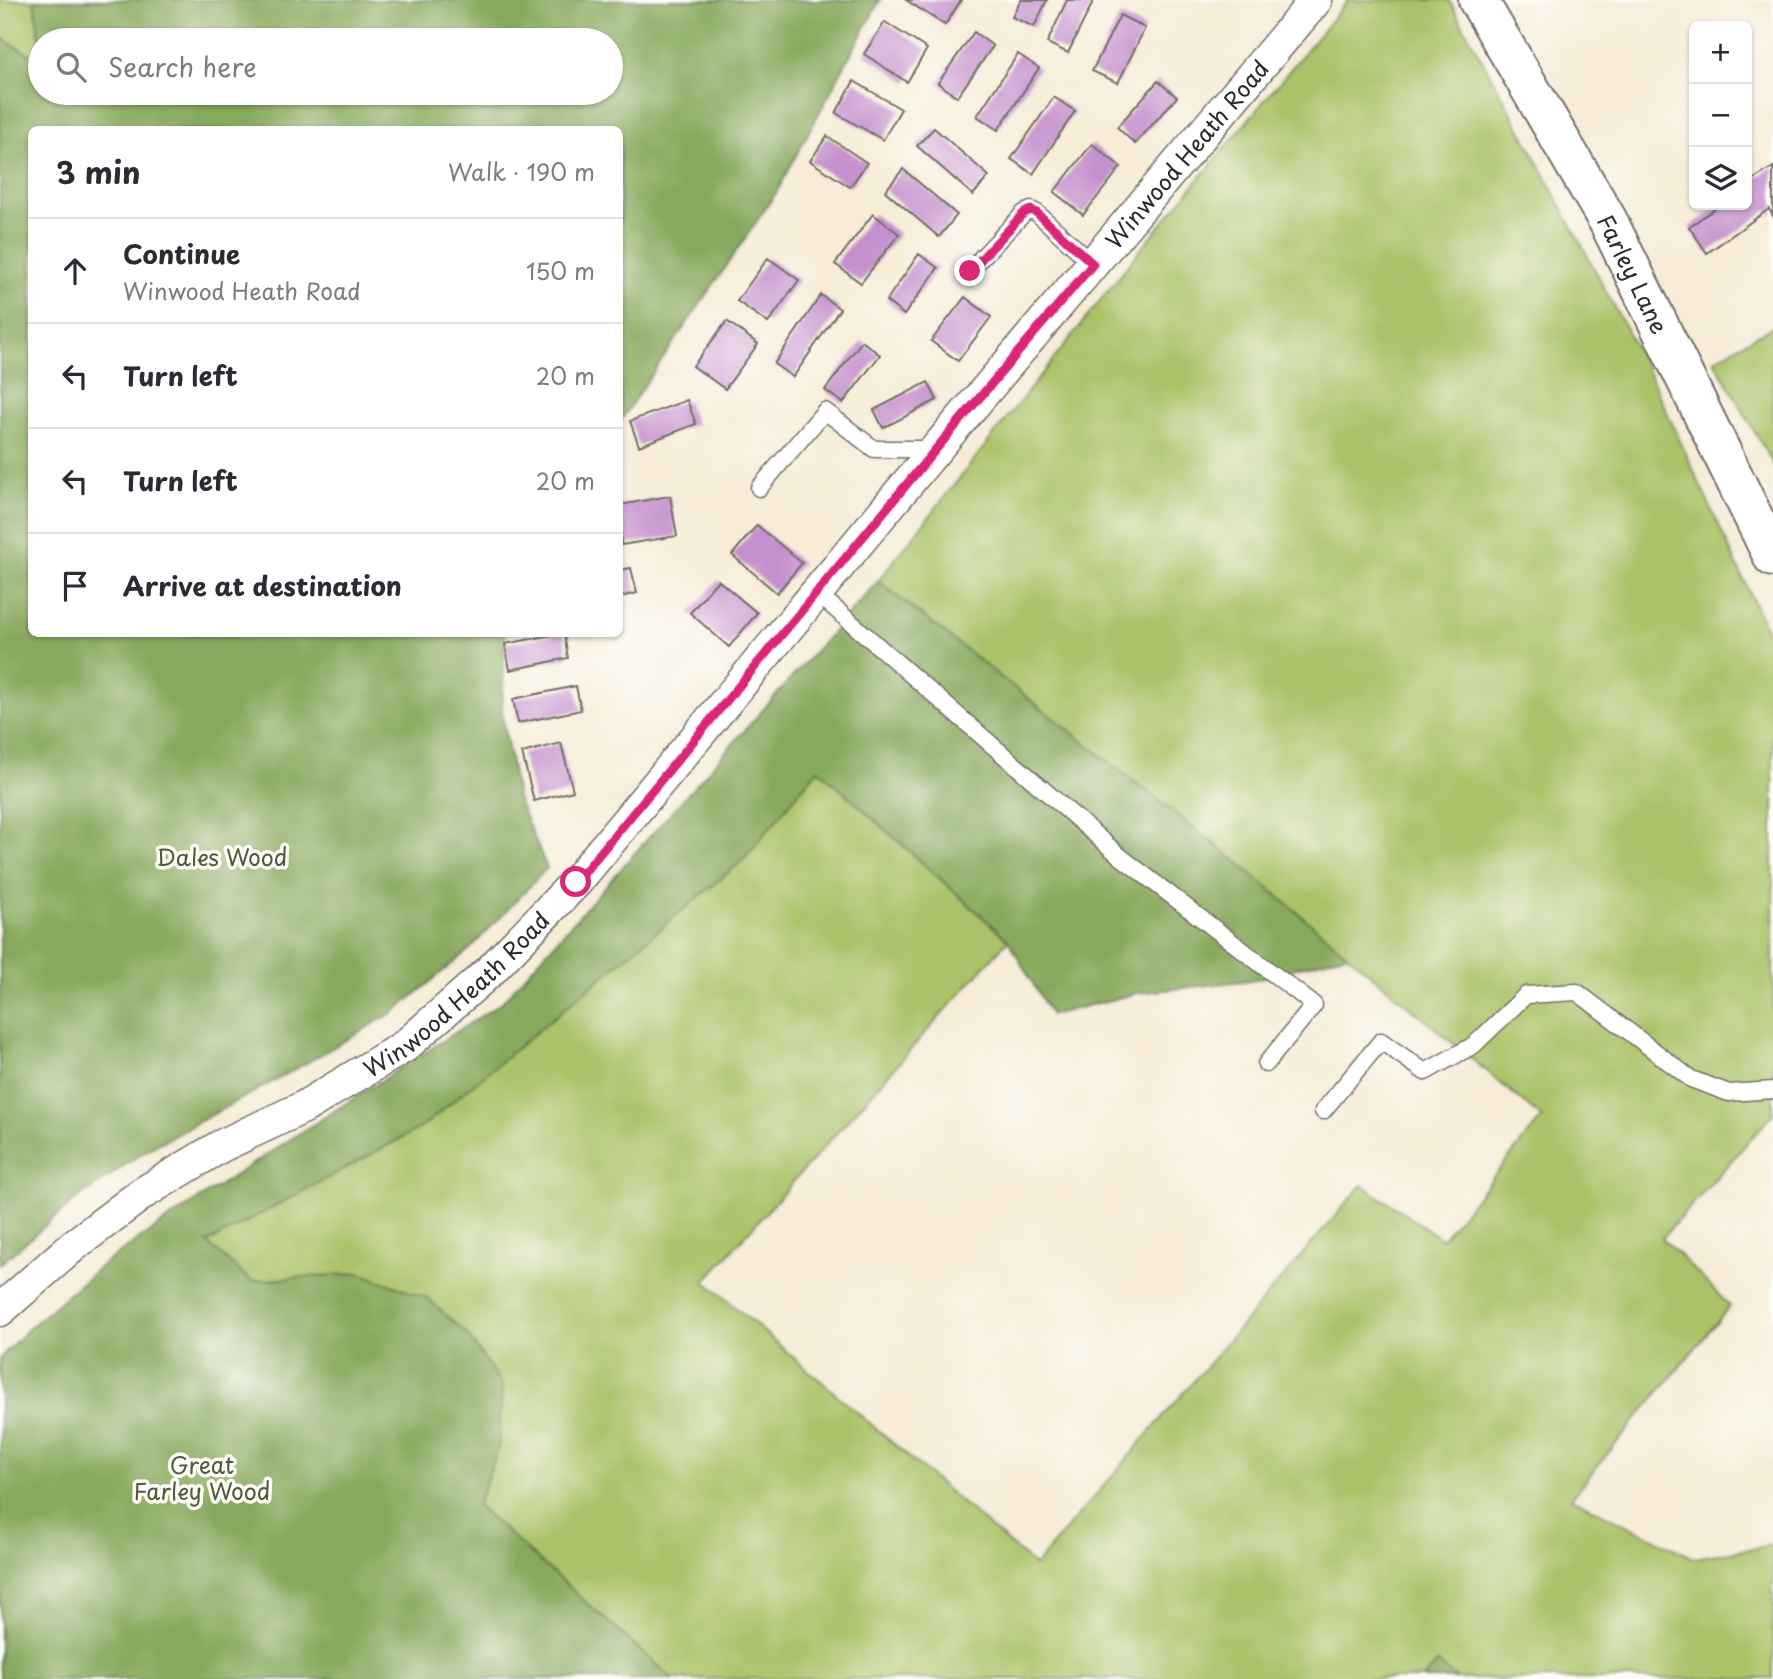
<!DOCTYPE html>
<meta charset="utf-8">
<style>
body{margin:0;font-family:"Playpen Sans",sans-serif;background:#f7f7f7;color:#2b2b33}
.controls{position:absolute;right:21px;top:21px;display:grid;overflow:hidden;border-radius:10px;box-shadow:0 2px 5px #0004}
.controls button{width:63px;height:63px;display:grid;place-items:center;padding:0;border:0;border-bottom:2px solid #e1e1e2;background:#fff;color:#2b2b33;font:35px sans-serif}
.stop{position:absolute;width:21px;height:21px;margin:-16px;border:5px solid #db2777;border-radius:50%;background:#fff}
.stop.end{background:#db2777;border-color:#fff;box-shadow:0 2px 7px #0008}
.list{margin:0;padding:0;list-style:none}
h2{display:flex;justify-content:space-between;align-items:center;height:91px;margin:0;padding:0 28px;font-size:30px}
h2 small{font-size:23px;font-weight:400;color:#7c7c81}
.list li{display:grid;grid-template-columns:46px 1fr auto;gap:21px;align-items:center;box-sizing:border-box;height:105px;padding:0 28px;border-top:2px solid #e1e1e2}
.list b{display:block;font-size:26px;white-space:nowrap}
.list p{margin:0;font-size:23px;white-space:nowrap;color:#7c7c81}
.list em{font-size:23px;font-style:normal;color:#7c7c81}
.icon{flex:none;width:38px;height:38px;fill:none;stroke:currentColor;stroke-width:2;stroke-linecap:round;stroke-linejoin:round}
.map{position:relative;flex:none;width:1773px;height:1679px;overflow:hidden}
.search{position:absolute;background:#fff;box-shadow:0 2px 5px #0004;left:28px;top:28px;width:595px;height:77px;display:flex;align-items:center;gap:18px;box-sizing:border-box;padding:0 24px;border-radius:38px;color:#7c7c81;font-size:26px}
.panel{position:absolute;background:#fff;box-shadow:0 2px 5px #0004;left:28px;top:126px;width:595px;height:511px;border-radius:10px}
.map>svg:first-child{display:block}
</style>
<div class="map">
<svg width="1773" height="1679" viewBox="0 0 1773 1679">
<rect width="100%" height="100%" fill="#fdfcf7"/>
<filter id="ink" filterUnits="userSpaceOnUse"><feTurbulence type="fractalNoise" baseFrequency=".0143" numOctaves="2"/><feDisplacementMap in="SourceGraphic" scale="14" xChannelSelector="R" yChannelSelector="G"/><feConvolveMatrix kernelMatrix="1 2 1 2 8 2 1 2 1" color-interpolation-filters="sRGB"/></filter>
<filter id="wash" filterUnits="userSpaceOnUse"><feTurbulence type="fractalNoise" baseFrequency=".00686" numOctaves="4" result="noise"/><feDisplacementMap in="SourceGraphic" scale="28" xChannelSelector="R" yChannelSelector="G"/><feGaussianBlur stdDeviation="1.57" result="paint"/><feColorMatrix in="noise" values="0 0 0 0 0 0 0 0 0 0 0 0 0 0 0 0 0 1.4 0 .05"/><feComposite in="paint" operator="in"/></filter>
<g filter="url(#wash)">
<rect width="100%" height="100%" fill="#f6ecd7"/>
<!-- green -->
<path fill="#aac369" stroke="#6a774a" stroke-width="2" d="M0,0H34L40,40V60L0,38Z
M1348,0H1449L1529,145L1647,369L1773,644V1114L1662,1238L1730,1306L1571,1498L1694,1558L1773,1545V1679H1457L1437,1663L1423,1679H673L477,1506L499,1445L360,1273L251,1281L206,1243L422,1127L743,860L818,769L1008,940L705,1281L1035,1566L1362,1185L1442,1239L1542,1118L1241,865L878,581L1145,244Z
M1773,326V464L1714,360Z"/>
<!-- forest -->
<path fill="#87a95d" stroke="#596a44" stroke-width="2" d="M34,0H880L776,193L620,421V130H32V634H505L502,713L517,798L547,868L470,949L394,1012L296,1069L145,1151L73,1202L0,1264V38L40,60V93H611V40H40Z
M878,581L1241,865L1347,954L1253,980L1138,993L1051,1015L1008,940L818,769L743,860L422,1127L207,1243L251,1281L360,1273L427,1298L466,1333L502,1385L499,1445L477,1506L673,1679H0V1358L28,1329L102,1265L186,1207L501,1003Z
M1437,1663L1457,1679H1423Z"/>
<g id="blocks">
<!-- building -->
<path fill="#c68fcd" d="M906,0H961L945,25Z
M1021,0H1047L1034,27L1012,17Z
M1067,0H1094L1068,53L1047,43Z
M1120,15L1145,28L1118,83L1092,71Z
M885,22L927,49L907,82L864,54Z
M974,32L993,46L957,97L938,83Z
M1018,54L1039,68L998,130L977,116Z
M854,81L901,109L883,140L836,113Z
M1158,81L1177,97L1135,144L1117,127Z
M1054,97L1075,111L1033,174L1011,159Z
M934,128L989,176L973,195L917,146Z
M827,136L867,163L850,187L810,161Z
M1092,144L1121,167L1083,215L1054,192Z
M1773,167V216L1769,209L1707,253L1689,227L1720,205H1747V186L1751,181Z
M903,169L957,215L939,237L885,191Z
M873,214L899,234L861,283L835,264Z
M919,254L938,268L904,315L886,301Z
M768,258L799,280L768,323L737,301Z
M821,295L840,309L793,377L774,364Z
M965,297L991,317L958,361L931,341Z
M727,321L758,344L725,389L693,366Z
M862,341L880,355L843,403L825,390Z
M928,382L937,400L883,428L874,410Z
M687,400L696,424L639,446L630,421Z
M670,496L677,536L621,545L620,505Z
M757,525L802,563L777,593L732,555Z
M631,568L637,593L620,597V570Z
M718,580L757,613L729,647L690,613Z
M557,634H564L568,658L510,670L505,644Z
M576,686L581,710L518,723L513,699Z
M561,743L573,791L534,801L522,753Z"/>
</g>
</g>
<g filter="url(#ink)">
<use href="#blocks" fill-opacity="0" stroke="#726f67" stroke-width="2"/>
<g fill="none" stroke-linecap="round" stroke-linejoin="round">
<defs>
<path id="lane" d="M969,271L1024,213L1031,210L1037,213L1093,264
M759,488L825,411L874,449H936
M817,593L1121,857L1314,1005L1266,1064
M1323,1111L1381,1041L1425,1072L1474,1045L1526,995L1577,992L1691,1079L1729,1093L1773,1090"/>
<g id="street">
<path id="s1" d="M0,1310L73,1246L143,1193L221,1146L304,1107L405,1046L489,972L576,882L936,449L1316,0"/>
</g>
<g id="secondary">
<path id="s2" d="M1478,0L1608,221L1773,557"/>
</g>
</defs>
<!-- lane casing -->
<use href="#lane" stroke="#726f67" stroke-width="19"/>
<!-- street casing -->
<use href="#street" stroke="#726f67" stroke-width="35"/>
<!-- secondary casing -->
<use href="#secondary" stroke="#726f67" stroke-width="42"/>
<!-- lane -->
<use href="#lane" stroke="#fff" stroke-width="16"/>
<!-- street -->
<use href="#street" stroke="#fff" stroke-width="32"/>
<!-- secondary -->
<use href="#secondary" stroke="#fff" stroke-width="38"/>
</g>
</g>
<g fill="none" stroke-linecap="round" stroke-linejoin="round" filter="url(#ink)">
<!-- route -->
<path stroke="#db2777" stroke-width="9" d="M576,882L936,449L1093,264L1037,213L1031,210L1024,213L970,271"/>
</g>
<g text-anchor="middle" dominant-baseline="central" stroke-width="7" stroke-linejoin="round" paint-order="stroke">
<!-- street labels -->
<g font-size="23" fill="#2b2b2b" stroke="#fdfcf7">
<text stroke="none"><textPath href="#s1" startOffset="1673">Winwood Heath Road</textPath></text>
<text stroke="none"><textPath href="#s2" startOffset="315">Farley Lane</textPath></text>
<text stroke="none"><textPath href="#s1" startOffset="558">Winwood Heath Road</textPath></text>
</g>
<!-- park labels -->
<g font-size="23" fill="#51593e" stroke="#fdfcf7">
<text x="222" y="856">Dales Wood</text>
<text x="202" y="1464">Great<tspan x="202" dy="26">Farley Wood</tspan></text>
</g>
</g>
</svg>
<div class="controls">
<button>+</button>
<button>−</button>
<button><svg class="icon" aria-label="layers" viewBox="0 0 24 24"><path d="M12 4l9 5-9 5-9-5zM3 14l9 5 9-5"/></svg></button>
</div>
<div class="stop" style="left:576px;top:882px"></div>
<div class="stop end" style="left:970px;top:271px"></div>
<div class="search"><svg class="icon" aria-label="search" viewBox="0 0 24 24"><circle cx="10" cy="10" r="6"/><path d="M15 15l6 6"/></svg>Search here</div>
<section class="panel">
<h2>3 min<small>Walk · 190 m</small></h2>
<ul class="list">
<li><svg class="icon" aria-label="ahead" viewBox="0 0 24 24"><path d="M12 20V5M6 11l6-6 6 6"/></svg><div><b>Continue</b><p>Winwood Heath Road</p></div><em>150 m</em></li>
<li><svg class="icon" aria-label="left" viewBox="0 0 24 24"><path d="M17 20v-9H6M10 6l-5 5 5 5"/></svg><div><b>Turn left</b></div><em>20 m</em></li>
<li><svg class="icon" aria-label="left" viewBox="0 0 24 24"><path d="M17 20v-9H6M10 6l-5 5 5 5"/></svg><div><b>Turn left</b></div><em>20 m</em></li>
<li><svg class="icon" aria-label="arrive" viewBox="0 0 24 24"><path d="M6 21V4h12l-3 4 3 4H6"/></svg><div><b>Arrive at destination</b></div></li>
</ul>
</section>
</div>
